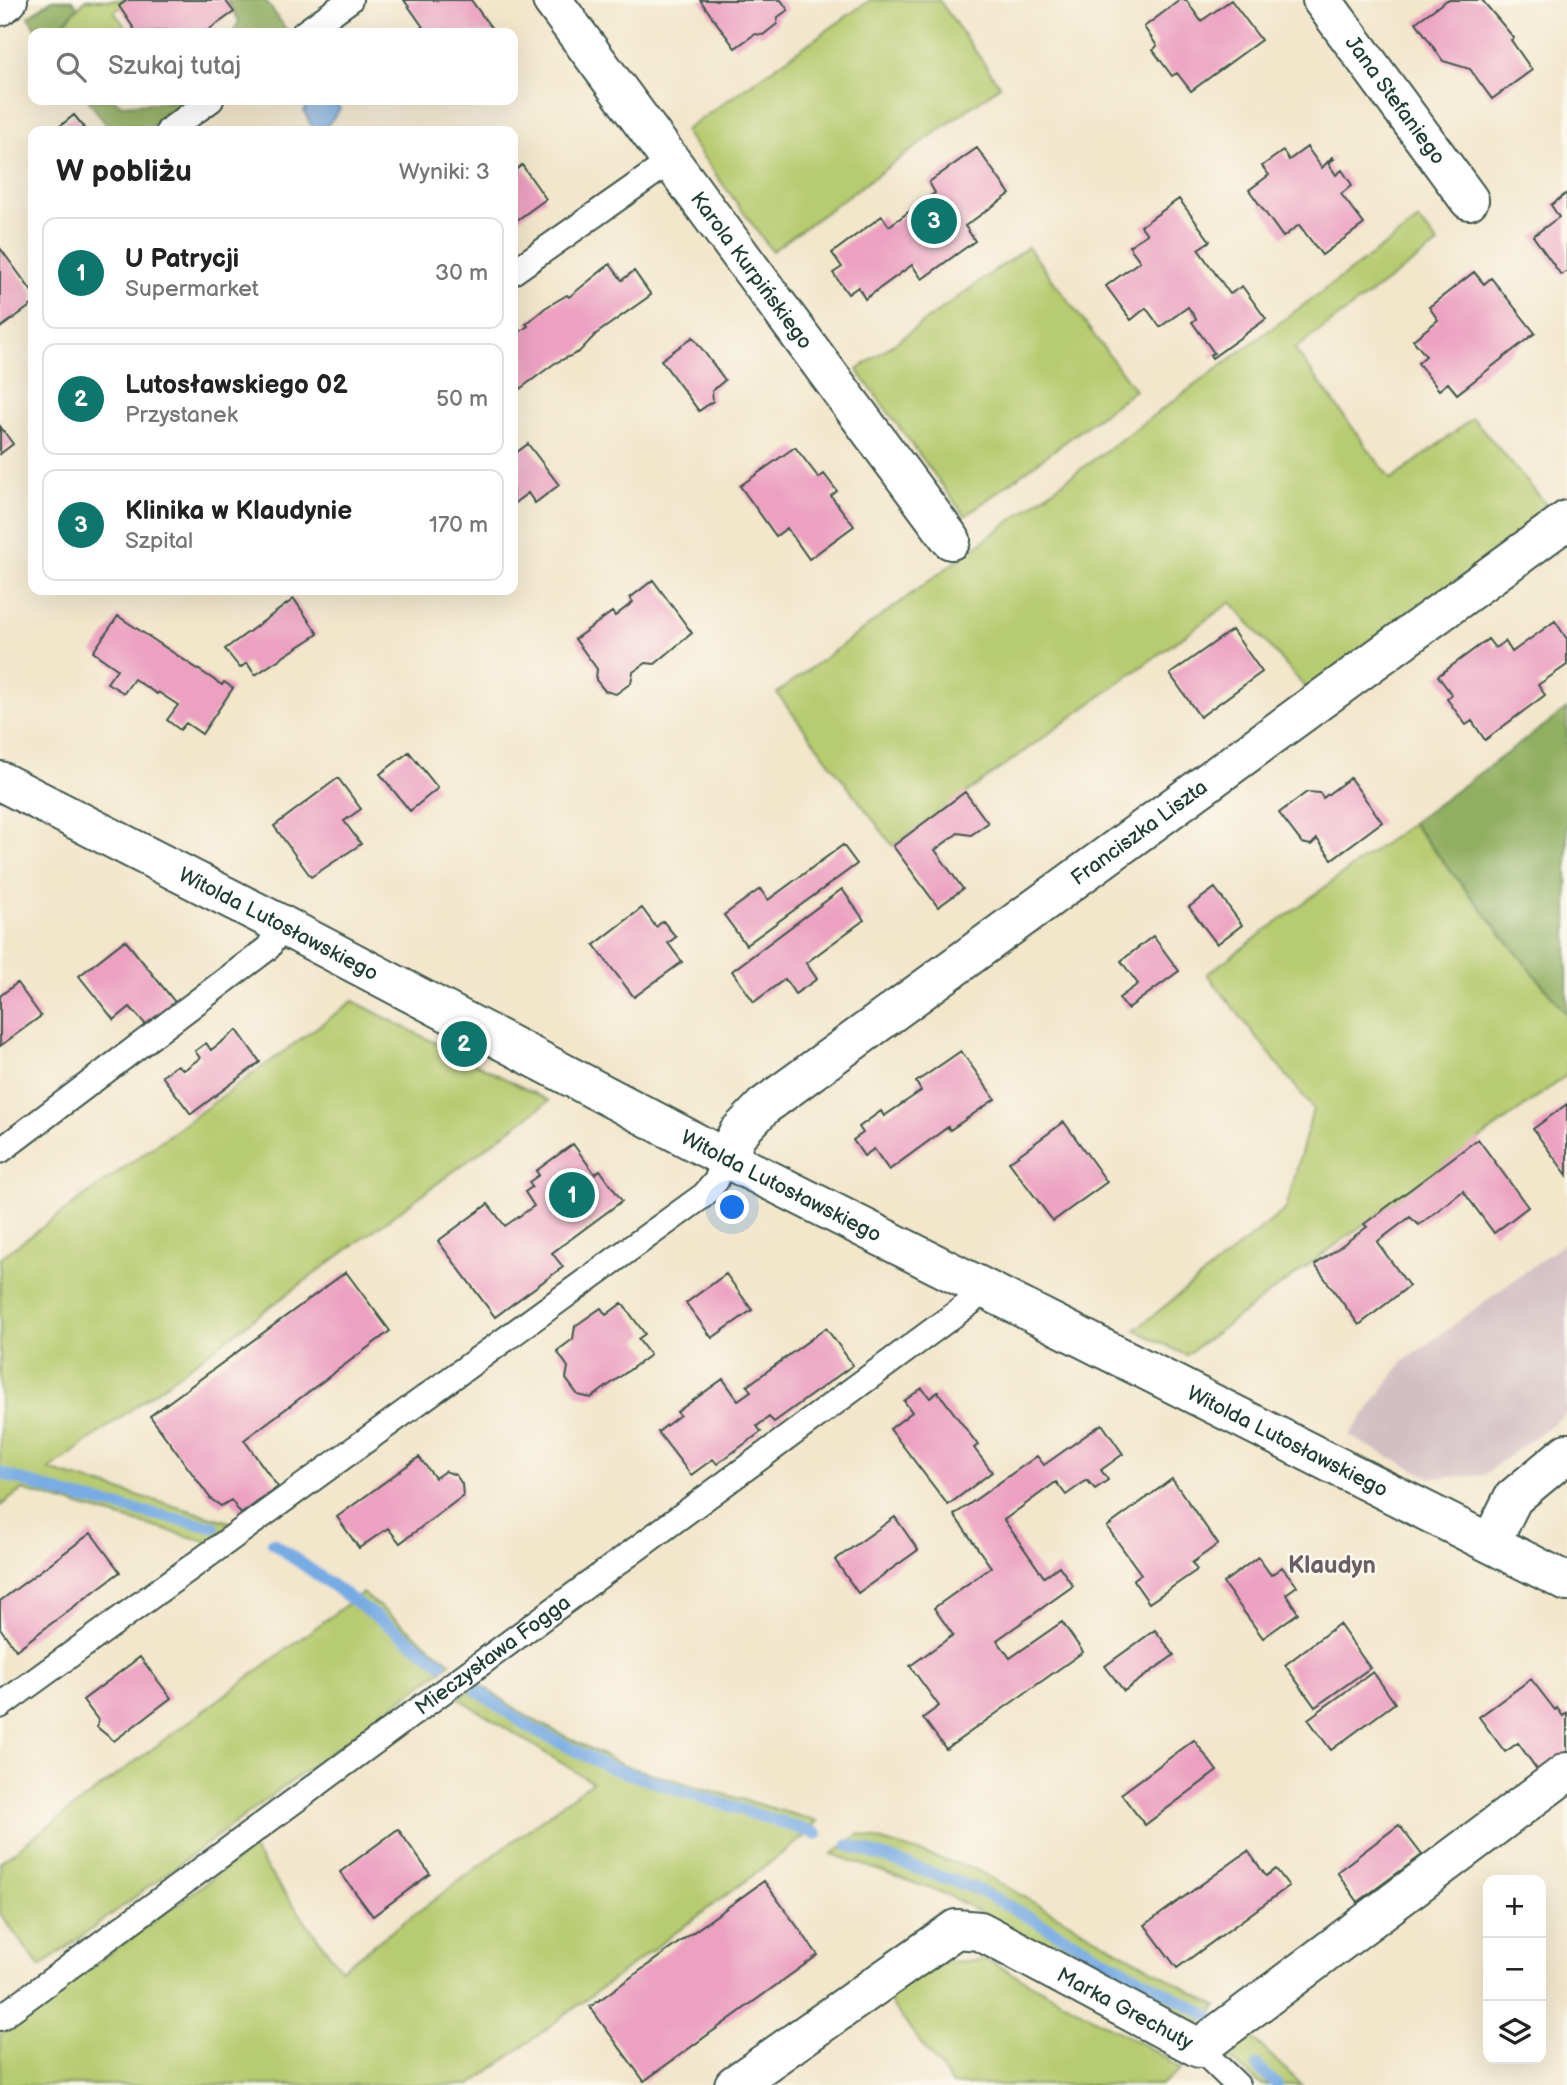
<!DOCTYPE html>
<html lang="pl">
<meta charset="utf-8">
<style>
body{margin:0;font-family:"Balsamiq Sans",sans-serif;background:#f6f6f6;color:#222}
.controls{position:absolute;right:21px;bottom:21px;display:grid;overflow:hidden;border-radius:14px;box-shadow:0 7px 28px #0002}
.controls button{width:63px;height:63px;display:grid;place-items:center;padding:0;border:0;border-bottom:2px solid #e0e0e0;background:#fff;color:#222;font:35px sans-serif}
.you{position:absolute;left:733px;top:1208px;width:24px;height:24px;margin:-18px;border:5px solid #fff;border-radius:50%;background:#1a73e8;box-shadow:0 0 0 10px #1a73e833}
.badge{display:grid;place-items:center;width:46px;height:46px;border-radius:50%;background:#0f766e;color:#fff;font-size:23px;font-weight:700}
.pin{position:absolute;translate:-50% -50%;border:4px solid #fff;box-shadow:0 2px 7px #0006}
.list{margin:0;padding:0;list-style:none}
h2{display:flex;justify-content:space-between;align-items:center;height:91px;margin:0;padding:0 28px;font-size:30px}
h2 small{font-size:23px;font-weight:400;color:#767676}
.list li{display:grid;grid-template-columns:46px 1fr auto;gap:21px;align-items:center;box-sizing:border-box;height:112px;margin:0 14px 14px;padding:0 14px;border:2px solid #e0e0e0;border-radius:14px}
.list b{display:block;font-size:26px;white-space:nowrap}
.list p{margin:0;font-size:23px;white-space:nowrap;color:#767676}
.list em{font-size:23px;font-style:normal;color:#767676}
.icon{flex:none;width:38px;height:38px;fill:none;stroke:currentColor;stroke-width:2;stroke-linecap:round;stroke-linejoin:round}
.map{position:relative;flex:none;width:1567px;height:2085px;overflow:hidden}
.search{position:absolute;background:#fff;box-shadow:0 7px 28px #0002;left:28px;top:28px;width:490px;height:77px;display:flex;align-items:center;gap:18px;box-sizing:border-box;padding:0 24px;border-radius:14px;color:#767676;font-size:26px}
.panel{position:absolute;background:#fff;box-shadow:0 7px 28px #0002;left:28px;top:126px;width:490px;height:469px;border-radius:14px}
.map>svg:first-child{display:block}
</style>
<div class="map">
<svg width="1567" height="2085" viewBox="0 0 1567 2085">
<rect width="100%" height="100%" fill="#fbf7ec"/>
<filter id="ink" filterUnits="userSpaceOnUse"><feTurbulence type="fractalNoise" baseFrequency=".0143" numOctaves="2"/><feDisplacementMap in="SourceGraphic" scale="14" xChannelSelector="R" yChannelSelector="G"/><feConvolveMatrix kernelMatrix="1 2 1 2 8 2 1 2 1" color-interpolation-filters="sRGB"/></filter>
<filter id="wash" filterUnits="userSpaceOnUse"><feTurbulence type="fractalNoise" baseFrequency=".00686" numOctaves="4" result="noise"/><feDisplacementMap in="SourceGraphic" scale="28" xChannelSelector="R" yChannelSelector="G"/><feGaussianBlur stdDeviation="1.57" result="paint"/><feColorMatrix in="noise" values="0 0 0 0 0 0 0 0 0 0 0 0 0 0 0 0 0 1.4 0 .05"/><feComposite in="paint" operator="in"/></filter>
<g filter="url(#wash)">
<rect width="100%" height="100%" fill="#f2e6cb"/>
<!-- industrial -->
<path fill="#d2bec2" d="M1567,1241V1413L1483,1475L1431,1478L1349,1436L1403,1362Z"/>
<!-- green -->
<path fill="#b7cb6f" stroke="#6b8452" stroke-width="2" d="M85,0H130L114,12L130,33H61L59,29Z
M870,0H939L1000,86L772,251L684,131Z
M1419,220L1438,244L1295,349L1391,480L1473,418L1551,510L1308,691L1231,602L893,846L777,693Z
M1028,247L1135,390L965,516L857,370Z
M1412,823L1567,1015V1075L1186,1355L1135,1330L1286,1209L1313,1109L1207,974Z
M353,1001L549,1101L49,1470L233,1523L208,1542L22,1490L0,1506V1258Z
M362,1593L451,1663L40,1967L0,1914V1862Z
M478,1683L531,1719L622,1765L817,1821L804,1837L471,2085H0V2034L252,1849L341,1969L592,1782L459,1699Z
M859,1834L975,1869L1217,2006L1202,2022L1190,2024L948,1895L832,1854Z
M988,1960L1158,2053L1181,2070L1161,2085H953L886,1997L932,1963Z
M1240,2026L1302,2085H1261L1217,2048Z"/>
<!-- forest -->
<path fill="#91af62" stroke="#58764b" stroke-width="2" d="M52,0H72L78,7L59,28L61,33H39L28,17Z
M227,0H265L286,29L280,33H233L239,21Z
M88,100H115L122,105L189,100L146,131H111Z
M1567,709V1015L1412,823Z"/>
<!-- water -->
<path fill="#77abe4" stroke="#4b748c" stroke-width="2" d="M310,100H334L340,109L323,131H314L304,111Z"/>
<g fill="none" stroke-linecap="round" stroke-linejoin="round">
<!-- stream -->
<path stroke="#77abe4" stroke-width="12" d="M0,1473L70,1496L214,1527
M273,1543L441,1663
M476,1690L529,1727L608,1767L817,1834
M849,1845L977,1889L1209,2016
M1257,2066L1277,2085"/>
</g>
<g id="blocks">
<!-- building -->
<path fill="#eca1c1" d="M127,0H225L234,12L204,33H169L167,30L137,33L119,6Z
M404,0H471L495,33H414L423,27Z
M700,0H781L788,10L778,17L777,24L763,35L755,34L735,48Z
M1180,0H1186L1201,21L1231,0L1261,40L1191,91L1177,73L1172,76L1153,50L1157,46L1144,27Z
M1447,0H1482L1514,38L1511,40L1532,70L1492,99L1470,69L1443,61L1416,22Z
M74,115L84,127L78,131H54Z
M1307,147L1322,168L1332,157L1334,159L1328,163L1336,175L1342,170L1352,185L1341,194L1364,224L1322,255L1299,225L1283,237L1249,190L1269,175L1262,166L1283,151L1289,160Z
M977,148L1010,194L965,226L975,241L922,279L912,265L865,299L858,287L848,294L833,273L842,267L832,253L882,216L889,226L935,193L929,182Z
M522,165L546,199L513,223V172Z
M1567,193V271L1561,275L1533,236L1559,217L1551,205Z
M1179,199L1210,241L1198,249L1230,294L1242,286L1266,319L1212,358L1210,355L1214,353L1192,322L1196,319L1188,307L1160,327L1146,308L1131,320L1106,286L1140,261L1129,246L1147,234L1141,226Z
M0,248L33,293V304L0,328Z
M610,264L622,280L634,271L651,295L596,334L579,352L555,363L513,394V337L528,326L526,324L545,308L567,295L569,297Z
M1474,272L1484,284L1491,278L1535,333L1457,394L1448,383L1439,390L1418,363L1426,356L1413,340L1438,320L1429,307Z
M693,337L725,380L712,391L713,401L699,411L661,360Z
M0,426L13,444L0,454Z
M528,444L559,485L535,503L528,493L513,504V455Z
M795,447L819,478L824,474L837,491L831,496L854,526L809,559L787,528L776,536L740,486Z
M653,580L692,633L655,664L646,663L633,672L631,683L616,694L605,691L596,680L597,669L575,639L612,612L615,616L633,602L630,598Z
M294,599L318,634L255,675L247,663L240,668L225,649Z
M118,616L222,685L224,682L233,688L202,734L186,723L180,730L167,720L178,705L158,692L157,694L134,679L124,693L107,683L117,669L93,652Z
M1555,621L1567,639V665L1538,685L1545,695L1485,740L1472,721L1466,725L1447,699L1452,695L1438,676L1488,639L1495,648L1505,641L1512,652Z
M1232,630L1262,672L1200,717L1170,674Z
M409,752L438,788L410,811L380,774Z
M338,778L361,809L344,821L361,844L311,877L274,826Z
M1350,778L1382,822L1332,859L1317,839L1311,845L1302,843L1279,813L1307,792L1320,793L1323,798Z
M965,792L988,823L971,835L958,833L935,850L963,889L938,907L893,846Z
M843,845L857,864L746,945L724,915L760,889L768,900Z
M1215,888L1242,925L1217,944L1189,907Z
M842,889L864,920L806,963L817,979L795,994L785,979L754,1002L732,971Z
M642,908L656,927L663,921L676,937L668,943L682,962L634,997L594,945Z
M1153,936L1179,971L1127,1009L1119,998L1138,984L1121,961Z
M125,940L175,1002L146,1025L130,1007L114,1020L79,976Z
M17,983L41,1016L0,1046V996Z
M237,1030L260,1062L191,1114L162,1076L177,1065L184,1070L200,1058L195,1051L206,1043L211,1050Z
M961,1051L995,1099L950,1130L948,1127L889,1170L874,1149L864,1156L853,1140L863,1133L859,1127L881,1111L884,1116L921,1091L916,1082Z
M1567,1104V1175L1533,1129Z
M1064,1122L1107,1182L1053,1221L1009,1162Z
M1478,1139L1528,1207L1494,1233L1463,1191L1419,1225L1410,1217L1377,1242L1409,1286L1359,1325L1315,1265L1367,1227L1364,1224Z
M573,1144L595,1174L600,1170L622,1201L552,1253L563,1267L495,1317L438,1241L488,1204L505,1226L534,1206L525,1192L532,1187L529,1182L539,1175L536,1171Z
M346,1272L390,1331L244,1440L278,1487L241,1514L231,1500L221,1506L211,1499L150,1416Z
M726,1274L752,1310L712,1338L686,1303Z
M622,1303L645,1334L638,1339L650,1355L591,1398L578,1395L566,1379L568,1367L557,1351L573,1339L575,1326L601,1308L606,1315Z
M826,1328L853,1365L774,1422L769,1417L757,1426L761,1432L717,1464L713,1459L691,1475L658,1432L680,1415L677,1412L723,1379L738,1400L751,1391L747,1386Z
M922,1388L930,1398L938,1392L978,1445L974,1448L992,1472L948,1505L890,1429L912,1412L904,1401Z
M1102,1424L1123,1454L1101,1470L1108,1480L1095,1489L1087,1480L1066,1495L1056,1482L1004,1520L1044,1577L1059,1566L1073,1586L997,1640L1010,1658L1062,1622L1083,1652L946,1749L923,1718L939,1706L910,1666L953,1635L934,1608L991,1567L954,1515L1037,1456L1044,1465Z
M419,1457L435,1478L445,1471L456,1475L462,1484L463,1496L400,1543L388,1528L359,1548L337,1517Z
M1172,1479L1218,1544L1192,1563L1197,1570L1149,1603L1133,1580L1141,1574L1107,1527Z
M895,1517L918,1550L858,1593L835,1560Z
M91,1533L120,1572L16,1650L0,1628V1601Z
M1258,1557L1271,1575L1282,1567L1297,1586L1286,1594L1298,1613L1263,1638L1223,1583Z
M1339,1624L1370,1668L1315,1707L1285,1665Z
M1155,1630L1174,1655L1124,1691L1105,1666Z
M140,1657L171,1698L114,1741L97,1727L98,1720L83,1700Z
M1373,1672L1395,1703L1331,1750L1308,1719Z
M1531,1679L1555,1710L1557,1708L1563,1716L1567,1713V1756L1541,1775L1518,1743L1505,1752L1479,1717Z
M1194,1740L1217,1771L1145,1825L1121,1794Z
M1399,1825L1422,1855L1358,1902L1337,1872Z
M398,1829L430,1874L373,1916L340,1872Z
M1248,1851L1266,1876L1276,1869L1289,1886L1177,1968L1145,1925Z
M764,1881L818,1955L644,2081L590,2007Z"/>
</g>
</g>
<g filter="url(#ink)">
<use href="#blocks" fill-opacity="0" stroke="#3f564b" stroke-width="2"/>
<g fill="none" stroke-linecap="round" stroke-linejoin="round">
<defs>
<g id="service">
<path d="M304,33L350,0"/>
<path d="M169,130L211,100"/>
<path d="M513,272L671,161"/>
<path d="M0,1151L268,948L282,925"/>
<path d="M0,1706L704,1195L716,1181L725,1158"/>
<path id="s1" d="M0,2018L970,1303L984,1289"/>
<path d="M1199,2048L1237,2085"/>
</g>
<g id="minor">
<path id="s2" d="M552,0L951,540"/>
<path id="s3" d="M1322,0L1469,200"/>
<path d="M0,6L8,0"/>
<path id="s4" d="M0,781L282,925L725,1158L1567,1582"/>
<path id="s5" d="M725,1158L738,1133L764,1106L1567,520"/>
<path d="M1491,1542L1513,1498L1567,1453"/>
<path id="s6" d="M734,2085L956,1929L980,1931L1199,2048L1567,1772"/>
</g>
</defs>
<!-- service casing -->
<use href="#service" stroke="#3f564b" stroke-width="28"/>
<!-- minor casing -->
<use href="#minor" stroke="#3f564b" stroke-width="42"/>
<!-- service -->
<use href="#service" stroke="#fff" stroke-width="24"/>
<!-- minor -->
<use href="#minor" stroke="#fff" stroke-width="38"/>
</g>
</g>
<g text-anchor="middle" dominant-baseline="central" stroke-width="5" stroke-linejoin="round" paint-order="stroke">
<!-- street labels -->
<g font-size="21" fill="#1f3d34" stroke="#fbf7ec">
<text stroke="none"><textPath href="#s3" startOffset="124">Jana Stefaniego</textPath></text>
<text stroke="none"><textPath href="#s2" startOffset="336">Karola Kurpińskiego</textPath></text>
<text stroke="none"><textPath href="#s5" startOffset="530">Franciszka Liszta</textPath></text>
<text stroke="none"><textPath href="#s4" startOffset="313">Witolda Lutosławskiego</textPath></text>
<text stroke="none"><textPath href="#s4" startOffset="880">Witolda Lutosławskiego</textPath></text>
<text stroke="none"><textPath href="#s4" startOffset="1447">Witolda Lutosławskiego</textPath></text>
<text stroke="none"><textPath href="#s1" startOffset="612">Mieczysława Fogga</textPath></text>
<text stroke="none"><textPath href="#s6" startOffset="460">Marka Grechuty</textPath></text>
</g>
<!-- quarter labels -->
<g font-size="24" font-weight="bold" fill="#676065" stroke="#fbf7ec">
<text x="1332" y="1565">Klaudyn</text>
</g>
</g>
</svg>
<div class="controls">
<button>+</button>
<button>−</button>
<button><svg class="icon" aria-label="layers" viewBox="0 0 24 24"><path d="M12 4l9 5-9 5-9-5zM3 14l9 5 9-5"/></svg></button>
</div>
<div class="you"></div>
<div class="pin badge" style="left:572px;top:1195px">1</div>
<div class="pin badge" style="left:464px;top:1044px">2</div>
<div class="pin badge" style="left:934px;top:221px">3</div>
<div class="search"><svg class="icon" aria-label="search" viewBox="0 0 24 24"><circle cx="10" cy="10" r="6"/><path d="M15 15l6 6"/></svg>Szukaj tutaj</div>
<section class="panel">
<h2>W pobliżu<small>Wyniki: 3</small></h2>
<ul class="list">
<li><span class="badge">1</span><div><b>U Patrycji</b><p>Supermarket</p></div><em>30 m</em></li>
<li><span class="badge">2</span><div><b>Lutosławskiego 02</b><p>Przystanek</p></div><em>50 m</em></li>
<li><span class="badge">3</span><div><b>Klinika w Klaudynie</b><p>Szpital</p></div><em>170 m</em></li>
</ul>
</section>
</div>
